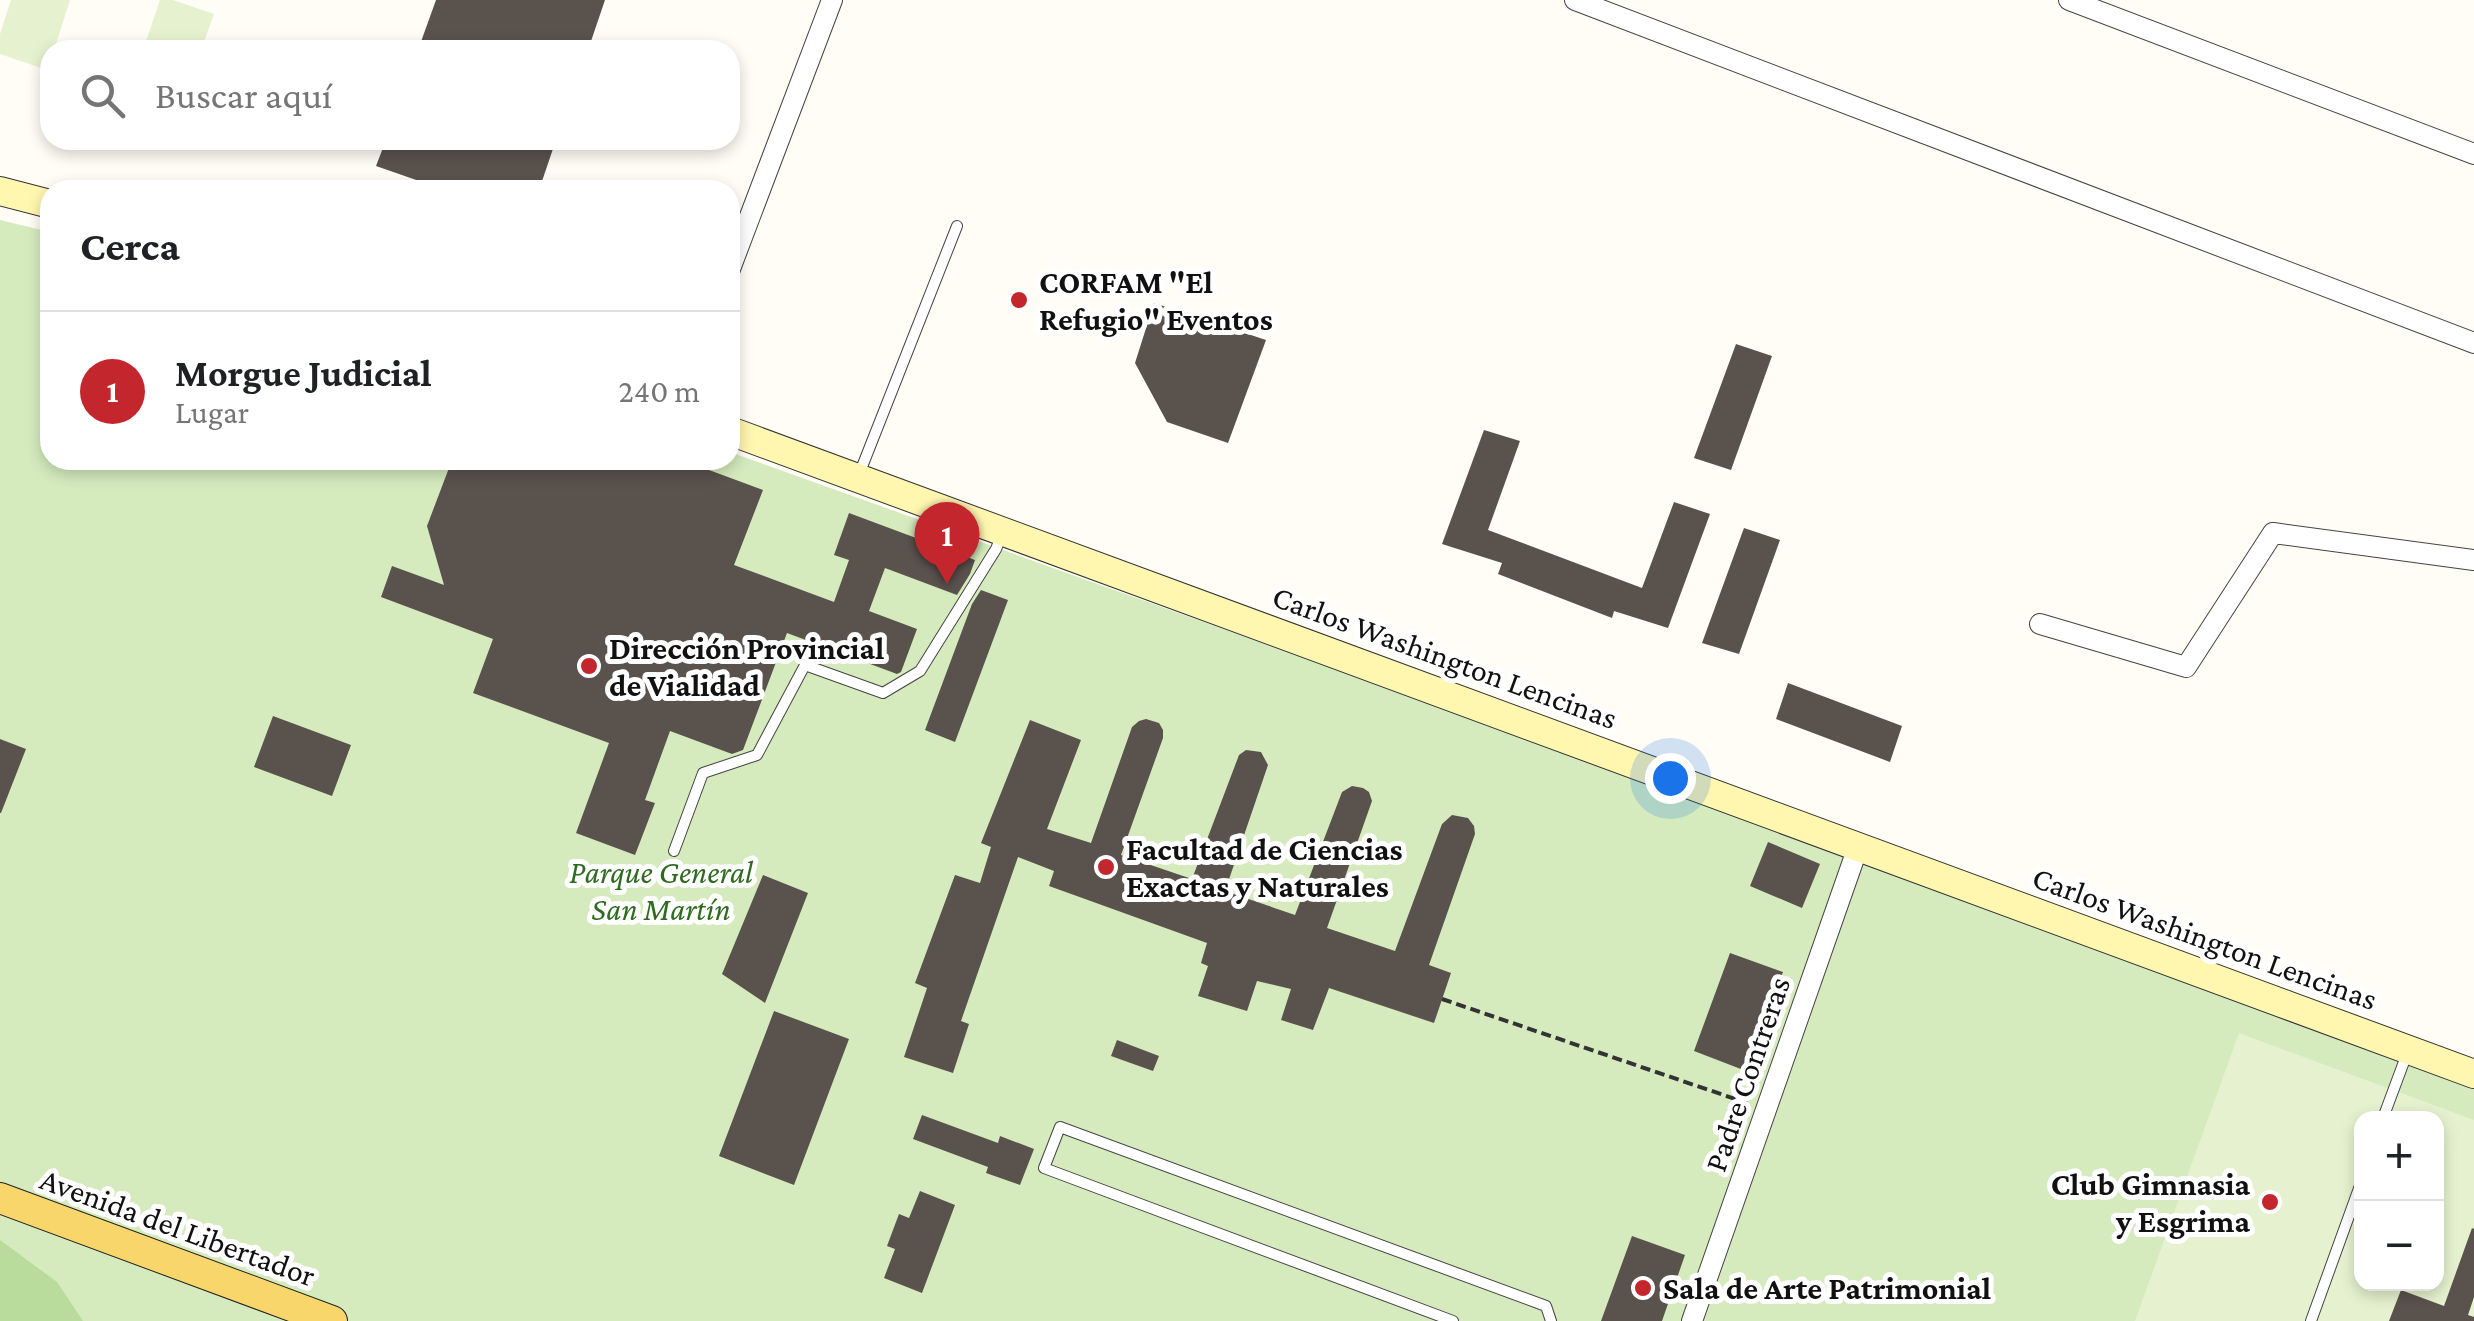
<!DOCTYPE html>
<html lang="es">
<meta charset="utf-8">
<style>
body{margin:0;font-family:"Crimson Pro",serif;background:#f6f6f6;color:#202124}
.controls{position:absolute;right:30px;bottom:30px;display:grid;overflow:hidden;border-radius:20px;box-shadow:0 5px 15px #0003}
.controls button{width:90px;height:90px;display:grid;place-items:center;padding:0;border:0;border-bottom:2px solid #e0e0e0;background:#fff;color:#202124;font:50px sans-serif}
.you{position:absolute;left:1670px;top:778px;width:35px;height:35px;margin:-25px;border:8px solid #fff;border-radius:50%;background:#1a73e8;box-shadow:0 0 0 15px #1a73e833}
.badge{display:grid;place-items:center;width:65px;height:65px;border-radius:50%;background:#c4262e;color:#fff;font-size:32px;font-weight:700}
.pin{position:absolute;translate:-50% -82px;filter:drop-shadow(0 2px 5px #0008)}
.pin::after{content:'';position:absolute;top:52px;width:35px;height:30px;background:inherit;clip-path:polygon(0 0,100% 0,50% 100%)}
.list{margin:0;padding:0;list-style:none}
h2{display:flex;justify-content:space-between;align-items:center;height:130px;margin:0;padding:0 40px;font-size:42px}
h2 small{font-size:32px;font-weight:400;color:#757577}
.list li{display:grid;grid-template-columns:65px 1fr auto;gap:30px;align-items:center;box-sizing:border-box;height:160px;padding:0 40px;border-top:2px solid #e0e0e0}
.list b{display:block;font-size:38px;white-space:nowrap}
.list p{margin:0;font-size:32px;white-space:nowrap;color:#757577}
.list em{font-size:32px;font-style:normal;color:#757577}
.icon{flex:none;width:55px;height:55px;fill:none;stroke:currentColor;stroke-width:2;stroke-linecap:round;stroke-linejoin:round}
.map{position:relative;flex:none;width:2474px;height:1321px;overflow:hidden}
.search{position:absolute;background:#fff;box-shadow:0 5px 15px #0003;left:40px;top:40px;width:700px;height:110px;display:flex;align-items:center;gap:25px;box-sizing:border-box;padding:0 35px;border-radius:30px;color:#757577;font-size:38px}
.panel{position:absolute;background:#fff;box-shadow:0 5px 15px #0003;left:40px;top:180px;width:700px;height:290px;border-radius:30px}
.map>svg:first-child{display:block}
</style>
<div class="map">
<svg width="2474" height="1321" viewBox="0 0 2474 1321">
<rect width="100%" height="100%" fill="#fffdf5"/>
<!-- green -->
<path fill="#d5ebbd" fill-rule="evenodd" d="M0,220L50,232V460H730V452L1892,869L2474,1089V1321H0ZM2362,1118H2436V1284H2362Z"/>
<!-- forest -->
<path fill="#b9dc9c" d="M0,1240L57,1282L83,1321H0Z"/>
<!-- pitch -->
<path fill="#e6f2cf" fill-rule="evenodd" d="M11,0H70L54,50H50L47,70L0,54V34Z
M160,0H173L214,14L201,50H143Z
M2239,1033L2474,1120V1321H2135ZM2362,1118H2436V1284H2362Z"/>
<!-- building -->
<path fill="#5a524d" d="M436,0H605L588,50H418Z
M386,140H556L539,190H445L376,166Z
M1154,303L1266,340L1228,443L1167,422L1135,363Z
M1736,344L1772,356L1731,470L1694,458Z
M1484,430L1520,441L1488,530L1642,588L1674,502L1710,514L1668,628L1614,611L1612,618L1498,574L1502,563L1442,544Z
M452,460H682L763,490L734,565L834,602L849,560L834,555L849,513L975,560L970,574L957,595L885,568L869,611L917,629L901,672L897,674L787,633L743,750L732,754L670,731L645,800L655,803L635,855L576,833L609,743L473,693L493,639L381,597L392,566L444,585L427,526Z
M1744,528L1780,540L1739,654L1702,643Z
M981,590L1008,600L955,742L925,730L972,604Z
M1788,683L1902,726L1890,762L1776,719Z
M273,716L351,745L332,796L254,767Z
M1146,719L1159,723L1163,730V738L1121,855L1192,879L1239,755L1246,750L1261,752L1268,765L1225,891L1295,915L1342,792L1352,786L1363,788L1369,792L1372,801L1327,928L1395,951L1442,824L1452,815L1468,818L1474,826L1475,834L1429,965L1451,973L1434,1023L1329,988L1313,1030L1281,1020L1291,989L1257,981L1247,1011L1198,996L1208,966L1201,963L1207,943L1049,886L1054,871L1018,857L961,1021L969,1024L953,1073L904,1057L927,988L915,983L955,875L980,883L991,847L981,843L1030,720L1081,740L1047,829L1091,843L1132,727L1139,721Z
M0,739L26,749L1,813H0Z
M1768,842L1820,864L1802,908L1750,886Z
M763,875L808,893L765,1003L722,974Z
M1730,953L1783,972L1746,1071L1694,1051Z
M774,1011L849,1039L794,1185L719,1156Z
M1117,1040L1159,1056L1153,1071L1111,1056Z
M922,1115L998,1143L1000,1136L1034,1149L1020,1185L986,1173L988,1167L913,1139Z
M920,1191L955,1205L922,1293L884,1278L895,1249L887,1246L899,1214L909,1218Z
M2472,1228L2474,1229V1297L2468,1315L2474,1317V1321H2389L2401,1290L2444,1306Z
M1632,1236L1685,1255L1662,1321H1601Z"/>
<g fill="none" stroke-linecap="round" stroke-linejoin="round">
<defs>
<path id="lane" d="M858,477L957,226
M674,851L703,773L757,755L805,665L883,693L920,671L996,549L1003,532
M2383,1118L2408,1051
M1453,1321L1044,1168L1060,1127L1546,1306L1551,1321
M2311,1321L2362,1180"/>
<path id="street" d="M1575,0L2474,343
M2069,0L2474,154
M730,269L832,0
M2040,624L2186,667L2273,533L2474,560
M1692,1321L1858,847"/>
<path id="secondary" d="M0,191L50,204
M730,431L2474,1074"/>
<path id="primary" d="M0,1198L332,1321"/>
</defs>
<!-- lane casing -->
<use href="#lane" stroke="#444" stroke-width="12"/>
<!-- street casing -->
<use href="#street" stroke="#444" stroke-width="22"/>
<!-- secondary casing -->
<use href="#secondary" stroke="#333" stroke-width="30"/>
<!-- primary casing -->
<use href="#primary" stroke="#222" stroke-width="32"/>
<!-- path -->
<path stroke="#333" stroke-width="4" stroke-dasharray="10 5" stroke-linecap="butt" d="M68,186L83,190
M1442,999L1747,1103"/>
<!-- lane -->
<use href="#lane" stroke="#fff" stroke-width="10"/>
<!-- street -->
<use href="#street" stroke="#fff" stroke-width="20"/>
<!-- secondary -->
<use href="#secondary" stroke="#fff6b0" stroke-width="28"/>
<!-- primary -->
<use href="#primary" stroke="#f9d66b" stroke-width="30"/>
</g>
<!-- markers -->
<g fill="#c4262e" stroke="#fff" stroke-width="4">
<circle cx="1019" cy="300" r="10"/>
<circle cx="589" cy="666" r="10"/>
<circle cx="1106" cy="867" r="10"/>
<circle cx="2270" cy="1202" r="10"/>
<circle cx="1643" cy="1288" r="10"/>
</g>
<g text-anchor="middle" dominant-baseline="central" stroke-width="10" stroke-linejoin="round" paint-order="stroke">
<!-- poi labels -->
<g font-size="32" font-weight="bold" fill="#111" stroke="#fff" text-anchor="start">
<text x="1039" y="282">CORFAM "El<tspan x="1039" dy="37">Refugio" Eventos</tspan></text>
<text x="609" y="648">Dirección Provincial<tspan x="609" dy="37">de Vialidad</tspan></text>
<text x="1126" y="849">Facultad de Ciencias<tspan x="1126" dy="37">Exactas y Naturales</tspan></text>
<text x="2250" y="1184" text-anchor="end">Club Gimnasia<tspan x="2250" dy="37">y Esgrima</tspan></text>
<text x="1663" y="1288">Sala de Arte Patrimonial</text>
</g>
<!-- street labels -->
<g font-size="32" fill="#111" stroke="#fff">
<text transform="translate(1445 657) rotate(20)">Carlos Washington Lencinas</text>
<text transform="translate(2205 938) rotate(20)">Carlos Washington Lencinas</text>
<text transform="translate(1747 1074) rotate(-71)">Padre Contreras</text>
<text transform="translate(178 1227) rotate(20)">Avenida del Libertador</text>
</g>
<!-- park labels -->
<g font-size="32" font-style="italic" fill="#2f6b1f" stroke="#fff">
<text x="661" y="872">Parque General<tspan x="661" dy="37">San Martín</tspan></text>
</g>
</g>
</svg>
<div class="controls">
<button>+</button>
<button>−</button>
</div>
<div class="you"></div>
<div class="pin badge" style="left:947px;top:584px">1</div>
<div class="search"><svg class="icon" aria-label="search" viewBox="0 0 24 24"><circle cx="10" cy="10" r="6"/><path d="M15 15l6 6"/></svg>Buscar aquí</div>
<section class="panel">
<h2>Cerca<small></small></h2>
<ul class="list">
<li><span class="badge">1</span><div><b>Morgue Judicial</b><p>Lugar</p></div><em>240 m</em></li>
</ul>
</section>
</div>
